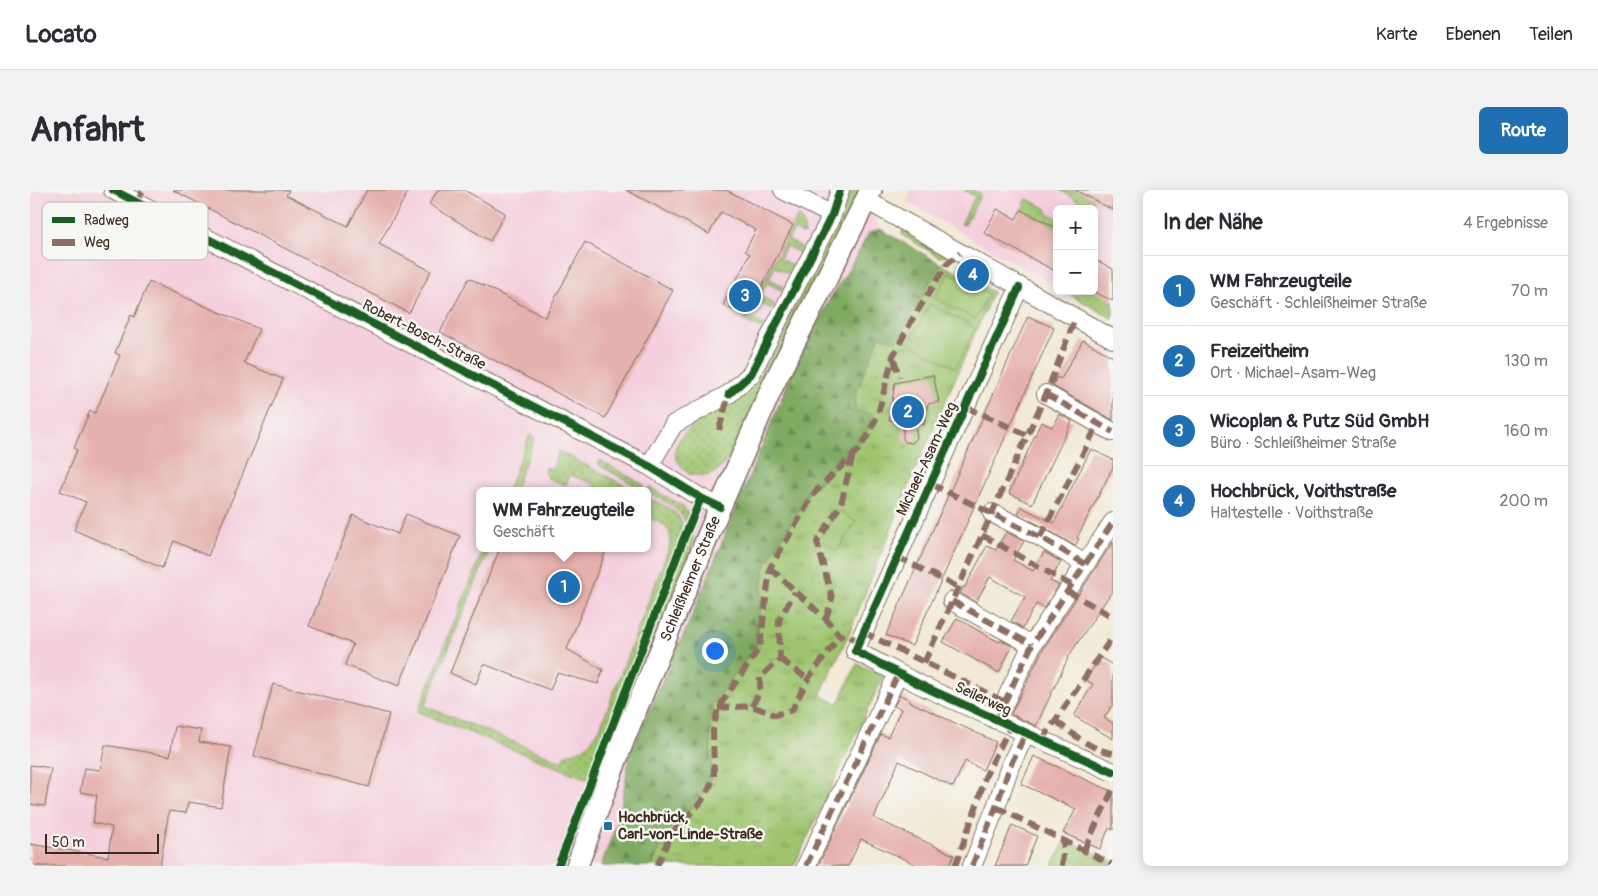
<!DOCTYPE html>
<html lang="de">
<meta charset="utf-8">
<style>
body{margin:0;font-family:Pangolin,sans-serif;background:#f2f2f3;color:#2b2b33}
.controls{position:absolute;right:15px;top:15px;display:grid;overflow:hidden;border-radius:8px;box-shadow:0 2px 12px #0003}
.controls button{width:45px;height:45px;display:grid;place-items:center;padding:0;border:0;border-bottom:1px solid #e1e1e2;background:#fff;color:#2b2b33;font:25px sans-serif}
.scale{position:absolute;left:15px;bottom:12px;width:114px;box-sizing:border-box;padding-left:5px;border:2px solid #3b2a1e;border-top:0;font-size:14px;line-height:18px;white-space:nowrap;color:#3b2a1e;-webkit-text-stroke:4px #f6f6f2;paint-order:stroke}
.you{position:absolute;left:684px;top:460px;width:18px;height:18px;margin:-12px;border:4px solid #fff;border-radius:50%;background:#1a73e8;box-shadow:0 0 0 8px #1a73e833}
.badge{display:grid;place-items:center;width:32px;height:32px;border-radius:50%;background:#1f6fb2;color:#fff;font-size:16px;font-weight:700}
.pin{position:absolute;translate:-50% -50%;border:2px solid #fff;box-shadow:0 1px 5px #0006}
.popup{position:absolute;left:446px;top:297px;width:175px;height:65px;box-sizing:border-box;display:grid;place-content:center;border-radius:8px;background:#fff;filter:drop-shadow(0 1px 4px #0005);font-size:16px;white-space:nowrap;color:#7c7c81}
.popup b{font-size:19px;color:#2b2b33}
.popup::after{content:'';position:absolute;left:50%;top:100%;margin-left:-10px;border:10px solid transparent;border-top-color:#fff}
.list{margin:0;padding:0;list-style:none}
h2{display:flex;justify-content:space-between;align-items:center;height:65px;margin:0;padding:0 20px;font-size:21px}
h2 small{font-size:16px;font-weight:400;color:#7c7c81}
.list li{display:grid;grid-template-columns:32px 1fr auto;gap:15px;align-items:center;box-sizing:border-box;height:70px;padding:0 20px;border-top:1px solid #e1e1e2}
.list b{display:block;font-size:19px;white-space:nowrap}
.list p{margin:0;font-size:16px;white-space:nowrap;color:#7c7c81}
.list em{font-size:16px;font-style:normal;color:#7c7c81}
.map{position:relative;flex:none;width:1083px;height:676px;overflow:hidden;border-radius:8px}
header{display:flex;align-items:center;gap:30px;box-sizing:border-box;height:70px;padding:0 25px;background:#fff;border-bottom:1px solid #e1e1e2}
header strong{font-size:24px}
nav{display:flex;gap:28px;margin-inline-start:auto;font-size:18px}
.intro{display:flex;align-items:center;justify-content:space-between;box-sizing:border-box;height:120px;padding:0 30px}
h1{margin:0;font-size:35px}
.button{padding:12px 22px;border-radius:8px;background:#1f6fb2;color:#fff;font-size:18px;font-weight:700}
main{display:flex;gap:30px;padding:0 30px}
aside{flex:1;background:#fff;border-radius:8px;box-shadow:0 2px 12px #0003}
.map>svg:first-child{display:block}
</style>
<header>
<strong>Locato</strong>
<nav><a>Karte</a><a>Ebenen</a><a>Teilen</a></nav>
</header>
<div class="intro"><h1>Anfahrt</h1><a class="button">Route</a></div>
<main>
<div class="map">
<svg width="1083" height="676" viewBox="0 0 1083 676">
<defs>
<pattern id="grass-dots" width="8" height="8" patternUnits="userSpaceOnUse" patternTransform="scale(1.25)"><rect width="8" height="8" fill="#9fc46f"/><path d="M2 2h.1M6 6h.1" fill="none" stroke="#839f5b" stroke-width="1.8" stroke-linecap="round"/></pattern>
<pattern id="forest-firs" width="22" height="20" patternUnits="userSpaceOnUse" patternTransform="scale(1.25)"><rect width="22" height="20" fill="#7faa62"/><path d="M5 1l3.5 6h-7zM16 11l3.5 6h-7z" fill="#698b50"/></pattern>
<pattern id="park-tufts" width="24" height="20" patternUnits="userSpaceOnUse" patternTransform="scale(1.25)"><rect width="24" height="20" fill="#9fc46f"/><path d="M3 7l-1-3M5 7V3M7 7l1-3M15 17l-1-3M17 17v-4M19 17l1-3" fill="none" stroke="#839f5b"/></pattern>
</defs>
<rect width="100%" height="100%" fill="#f6f6f2"/>
<filter id="ink" filterUnits="userSpaceOnUse"><feTurbulence type="fractalNoise" baseFrequency=".02" numOctaves="2"/><feDisplacementMap in="SourceGraphic" scale="10" xChannelSelector="R" yChannelSelector="G"/><feConvolveMatrix kernelMatrix="1 2 1 2 8 2 1 2 1" color-interpolation-filters="sRGB"/></filter>
<filter id="wash" filterUnits="userSpaceOnUse"><feTurbulence type="fractalNoise" baseFrequency=".0096" numOctaves="4" result="noise"/><feDisplacementMap in="SourceGraphic" scale="20" xChannelSelector="R" yChannelSelector="G"/><feGaussianBlur stdDeviation="1.12" result="paint"/><feColorMatrix in="noise" values="0 0 0 0 0 0 0 0 0 0 0 0 0 0 0 0 0 1.4 0 .05"/><feComposite in="paint" operator="in"/></filter>
<g filter="url(#wash)">
<rect width="100%" height="100%" fill="#f2e9d6"/>
<!-- built -->
<path fill="#f4cfdd" fill-rule="evenodd" d="M0,0H841L835,11L850,39L839,43L818,81L799,110L762,183L659,433L616,526L599,568L590,624L571,676H0ZM450,301H618V358H450Z
M880,0H1083V129L1034,101H1064V19H1027V97L877,12Z"/>
<!-- grass -->
<path fill="url(#grass-dots)" stroke="#6d7746" d="M825,0H831L695,273C681,287 678,287 659,284C654,278 645,271 645,262C644,240 705,207 723,196L730,185L817,7Z
M935,0H943L951,4L935,35L931,34L945,7L935,1Z
M1030,0H1045L1064,10L1060,17Z
M997,9L1017,19L1016,22L1027,28V38L991,20Z
M768,26L773,33L775,45L764,40L758,50L773,58L770,63L756,56L750,69L764,76L759,84L745,77L739,88L753,96L751,100L737,93L730,106L744,114L742,119L727,112L719,127L733,135L731,139L714,131Z
M873,40L917,66L909,67L872,45Z
M1034,101H1064L1083,111V129Z
M500,245L505,248L484,301H477Z
M529,261L605,301H581L575,299L574,301H562L565,294L540,285L536,295L519,289L515,284L516,277L522,279Z
M569,270L614,295L612,299L572,277L569,274Z
M619,297L652,316L661,327L658,336C649,317 636,312 618,302Z
M618,308C629,313 647,319 651,332C652,337 651,344 651,349L557,589L388,522L454,358H460L395,516L533,572L536,564C554,562 561,552 570,538L639,358C644,338 635,335 618,327L622,317L618,315Z
M661,338L663,350L661,363L570,583L552,620Z"/>
<!-- forest -->
<path fill="url(#forest-firs)" stroke="#5d6a40" d="M850,39L911,74L866,151L851,146L845,223L834,247L779,303L735,376L726,456L682,514L681,566L682,581L679,593L672,607L637,642L622,676H571L590,624L599,568L616,526L659,433L762,183L799,110L818,81L839,43Z"/>
<!-- park -->
<path fill="url(#park-tufts)" stroke="#6d7746" d="M911,74L963,102L884,283L818,446L790,505L808,514L827,474L854,485L764,676H622L637,642L672,607L679,593L682,581L680,541L682,514L726,456L735,376L779,303L834,247L844,224L825,222L826,201L850,146L866,151Z
M1036,649L1083,672V676H1022Z"/>
<!-- garden -->
<path fill="#9fc46f" stroke="#6d7746" d="M919,82L959,104L945,129L905,108Z
M900,114L945,138L926,178L879,153Z
M808,320L826,332L807,361L789,349Z"/>
<g id="blocks">
<!-- building -->
<path fill="#e5b0ad" d="M143,0H259L256,5L318,36L337,0H379L349,54L401,81L379,123Z
M408,0H434L475,23L460,51L399,14Z
M596,0H696L763,35L716,127L693,115L720,64L715,61L726,40L691,22L679,44Z
M1045,0H1083V20Z
M967,19L986,29L991,20L1027,38V82L954,43Z
M555,52L643,100L575,228L410,142L439,88L515,127Z
M1064,69L1083,79V111L1064,102Z
M119,92L229,139L214,173L253,189L178,366L144,351L132,378L44,340L56,312L30,301L47,260L44,258L60,221L65,223L90,165L85,163L101,125L104,127Z
M998,126L1024,138L882,456L856,445Z
M1053,150L1083,167V230L1023,196L1027,187L1031,189Z
M903,185L909,212L898,214L894,235L885,234L887,248L882,253L875,252L873,248V232L859,230L865,193Z
M1029,224L1042,231L1002,314L979,303L1011,232L1022,237Z
M1061,259L1083,270V277L1047,348L1049,349L1045,356L1015,338L988,324L991,317L1024,333Z
M376,324L430,346L369,496L315,475L323,454L279,436L323,325L368,344Z
M976,342L994,351L983,370L1003,381L1014,362L1031,372L1020,391L1029,395L1014,418L1006,414L993,438L981,431L995,407L960,387L946,412L930,403L933,397H935L957,356L966,360Z
M1083,352V400L1040,464L1006,536L981,524L1013,459Z
M470,358H577L537,459L573,480L568,494L527,483L520,500L454,474L446,494L420,483Z
M927,428L959,447L970,452L971,450L982,456L969,483L913,452Z
M1071,468L1083,475V514L1074,528L1083,533V549L1044,526L1063,494L1056,490L1065,475L1067,476Z
M243,494L359,524L339,597L224,566Z
M870,505L879,509L878,511L966,552L953,580L935,571L923,597L869,571L844,628L924,665L919,676H889L831,649L818,676H788L851,544L858,547L871,519L864,516Z
M145,536L171,540L169,552L201,557L191,617L158,612L156,623L139,621L130,676H0V654L78,667L82,637L63,633L67,605L50,602L54,578L70,580L75,555L140,566Z
M1004,566L1083,602V640L1079,638L1070,659L1033,643L1046,619L991,594Z
M0,575L21,578L15,616L0,614Z
M982,635L1007,646L995,676H965Z"/>
</g>
</g>
<g filter="url(#ink)">
<use href="#blocks" fill-opacity="0" stroke="#7b6d5e" stroke-width="1"/>
<g fill="none" stroke-linecap="round" stroke-linejoin="round">
<defs>
<path id="minor" d="M83,0L619,276L671,308L690,317
M753,0L802,25
M836,10L1083,149
M989,98L825,461C850,473 874,487 899,499C960,527 1022,554 1083,582
M1016,204L1083,242
M619,276L644,234L699,204L721,184L802,25L810,0
M962,323L1010,347L1055,374
M922,411L1002,455
M966,530L1002,455L1083,332
M776,676L868,484
M942,676L966,617L980,576L996,543"/>
<g id="major">
<path id="s1" d="M547,676L595,546L690,317L743,195L841,0"/>
</g>
</defs>
<!-- minor casing -->
<use href="#minor" stroke="#7b6d5e" stroke-width="20"/>
<!-- major casing -->
<use href="#major" stroke="#7b6d5e" stroke-width="24"/>
<!-- minor -->
<use href="#minor" stroke="#fff" stroke-width="18"/>
<!-- major -->
<use href="#major" stroke="#fff" stroke-width="21"/>
<!-- quiet -->
<path stroke="#8d6e63" stroke-width="6" stroke-dasharray="12 6" stroke-linecap="butt" d="M107,12L113,0
M864,169L869,187
M1016,204L1083,242
M936,217L997,245
M689,240L699,204
M901,294L1010,347L1055,374
M952,345L1041,395
M1010,347L1068,234
M867,367L928,397
M740,378L796,429L810,446L816,445L829,451
M1037,401L1083,427
M922,411L1002,455
M796,429L802,408L787,352L811,314L823,264
M833,442L975,512
M750,469L778,489
M894,473L1016,204L1045,129
M722,516L730,501V487L750,469L749,430L765,402
M688,518L722,516L745,525L762,520L778,489L810,446
M966,530L1002,455L1083,332
M1026,531C1043,544 1061,560 1083,563
M1012,550L1083,446
M966,617L1083,675
M1054,660L1083,599
M627,676L641,644L671,612L679,599L684,586L683,540L688,518L730,457L740,378L785,302L829,259L838,245L848,224L863,166L883,128L917,74L930,63
M776,676L868,484
M925,676L947,615L955,587L980,537
M942,676L966,617L980,576L996,543
M1032,676L1034,650"/>
<defs>
<path id="cycleway" d="M83,0L619,276L671,308L690,317
M989,98L825,461C850,473 874,487 899,499C960,527 1022,554 1083,582
M699,204L721,184L802,25L810,0
M528,676L543,639L654,348L671,308"/>
</defs>
<!-- cycleway casing -->
<use href="#cycleway" stroke="#f6f6f2" stroke-width="11"/>
<!-- cycleway -->
<use href="#cycleway" stroke="#1b5e20" stroke-width="8"/>
</g>
</g>
<!-- markers -->
<rect fill="#1f6fb2" stroke="#f6f6f2" stroke-width="2" x="573" y="631" width="10" height="10" rx="2.5"/>
<g text-anchor="middle" dominant-baseline="central" stroke-width="5" stroke-linejoin="round" paint-order="stroke">
<!-- street labels -->
<g font-size="15" fill="#3b2a1e" stroke="#f6f6f2">
<text transform="translate(394 145) rotate(27)">Robert-Bosch-Straße</text>
<text transform="translate(897 269) rotate(-65)">Michael-Asam-Weg</text>
<text stroke="none"><textPath href="#s1" startOffset="309">Schleißheimer Straße</textPath></text>
<text transform="translate(953 509) rotate(25)">Seilerweg</text>
</g>
<!-- poi labels -->
<g font-size="15" font-weight="bold" fill="#3b2a1e" stroke="#f6f6f2" text-anchor="start">
<text x="588" y="627">Hochbrück,<tspan x="588" dy="17">Carl-von-Linde-Straße</tspan></text>
</g>
</g>
<!-- legend -->
<rect x="12" y="12" width="166" height="58" rx="8" fill="#f6f6f2" stroke="#beb9b2" stroke-width="1"/>
<rect x="22" y="27" width="23" height="6" fill="#1b5e20"/>
<rect x="22" y="49" width="23" height="7" fill="#8d6e63"/>
<g font-size="14" fill="#3b2a1e">
<text x="54" y="35">Radweg</text>
<text x="54" y="57">Weg</text>
</g>
</svg>
<div class="controls">
<button>+</button>
<button>−</button>
</div>
<div class="scale">50 m</div>
<div class="you"></div>
<div class="pin badge" style="left:534px;top:397px">1</div>
<div class="popup"><b>WM Fahrzeugteile</b>Geschäft</div>
<div class="pin badge" style="left:878px;top:222px">2</div>
<div class="pin badge" style="left:715px;top:106px">3</div>
<div class="pin badge" style="left:943px;top:85px">4</div>
</div>
<aside>
<h2>In der Nähe<small>4 Ergebnisse</small></h2>
<ul class="list">
<li><span class="badge">1</span><div><b>WM Fahrzeugteile</b><p>Geschäft · Schleißheimer Straße</p></div><em>70 m</em></li>
<li><span class="badge">2</span><div><b>Freizeitheim</b><p>Ort · Michael-Asam-Weg</p></div><em>130 m</em></li>
<li><span class="badge">3</span><div><b>Wicoplan &amp; Putz Süd GmbH</b><p>Büro · Schleißheimer Straße</p></div><em>160 m</em></li>
<li><span class="badge">4</span><div><b>Hochbrück, Voithstraße</b><p>Haltestelle · Voithstraße</p></div><em>200 m</em></li>
</ul>
</aside>
</main>
